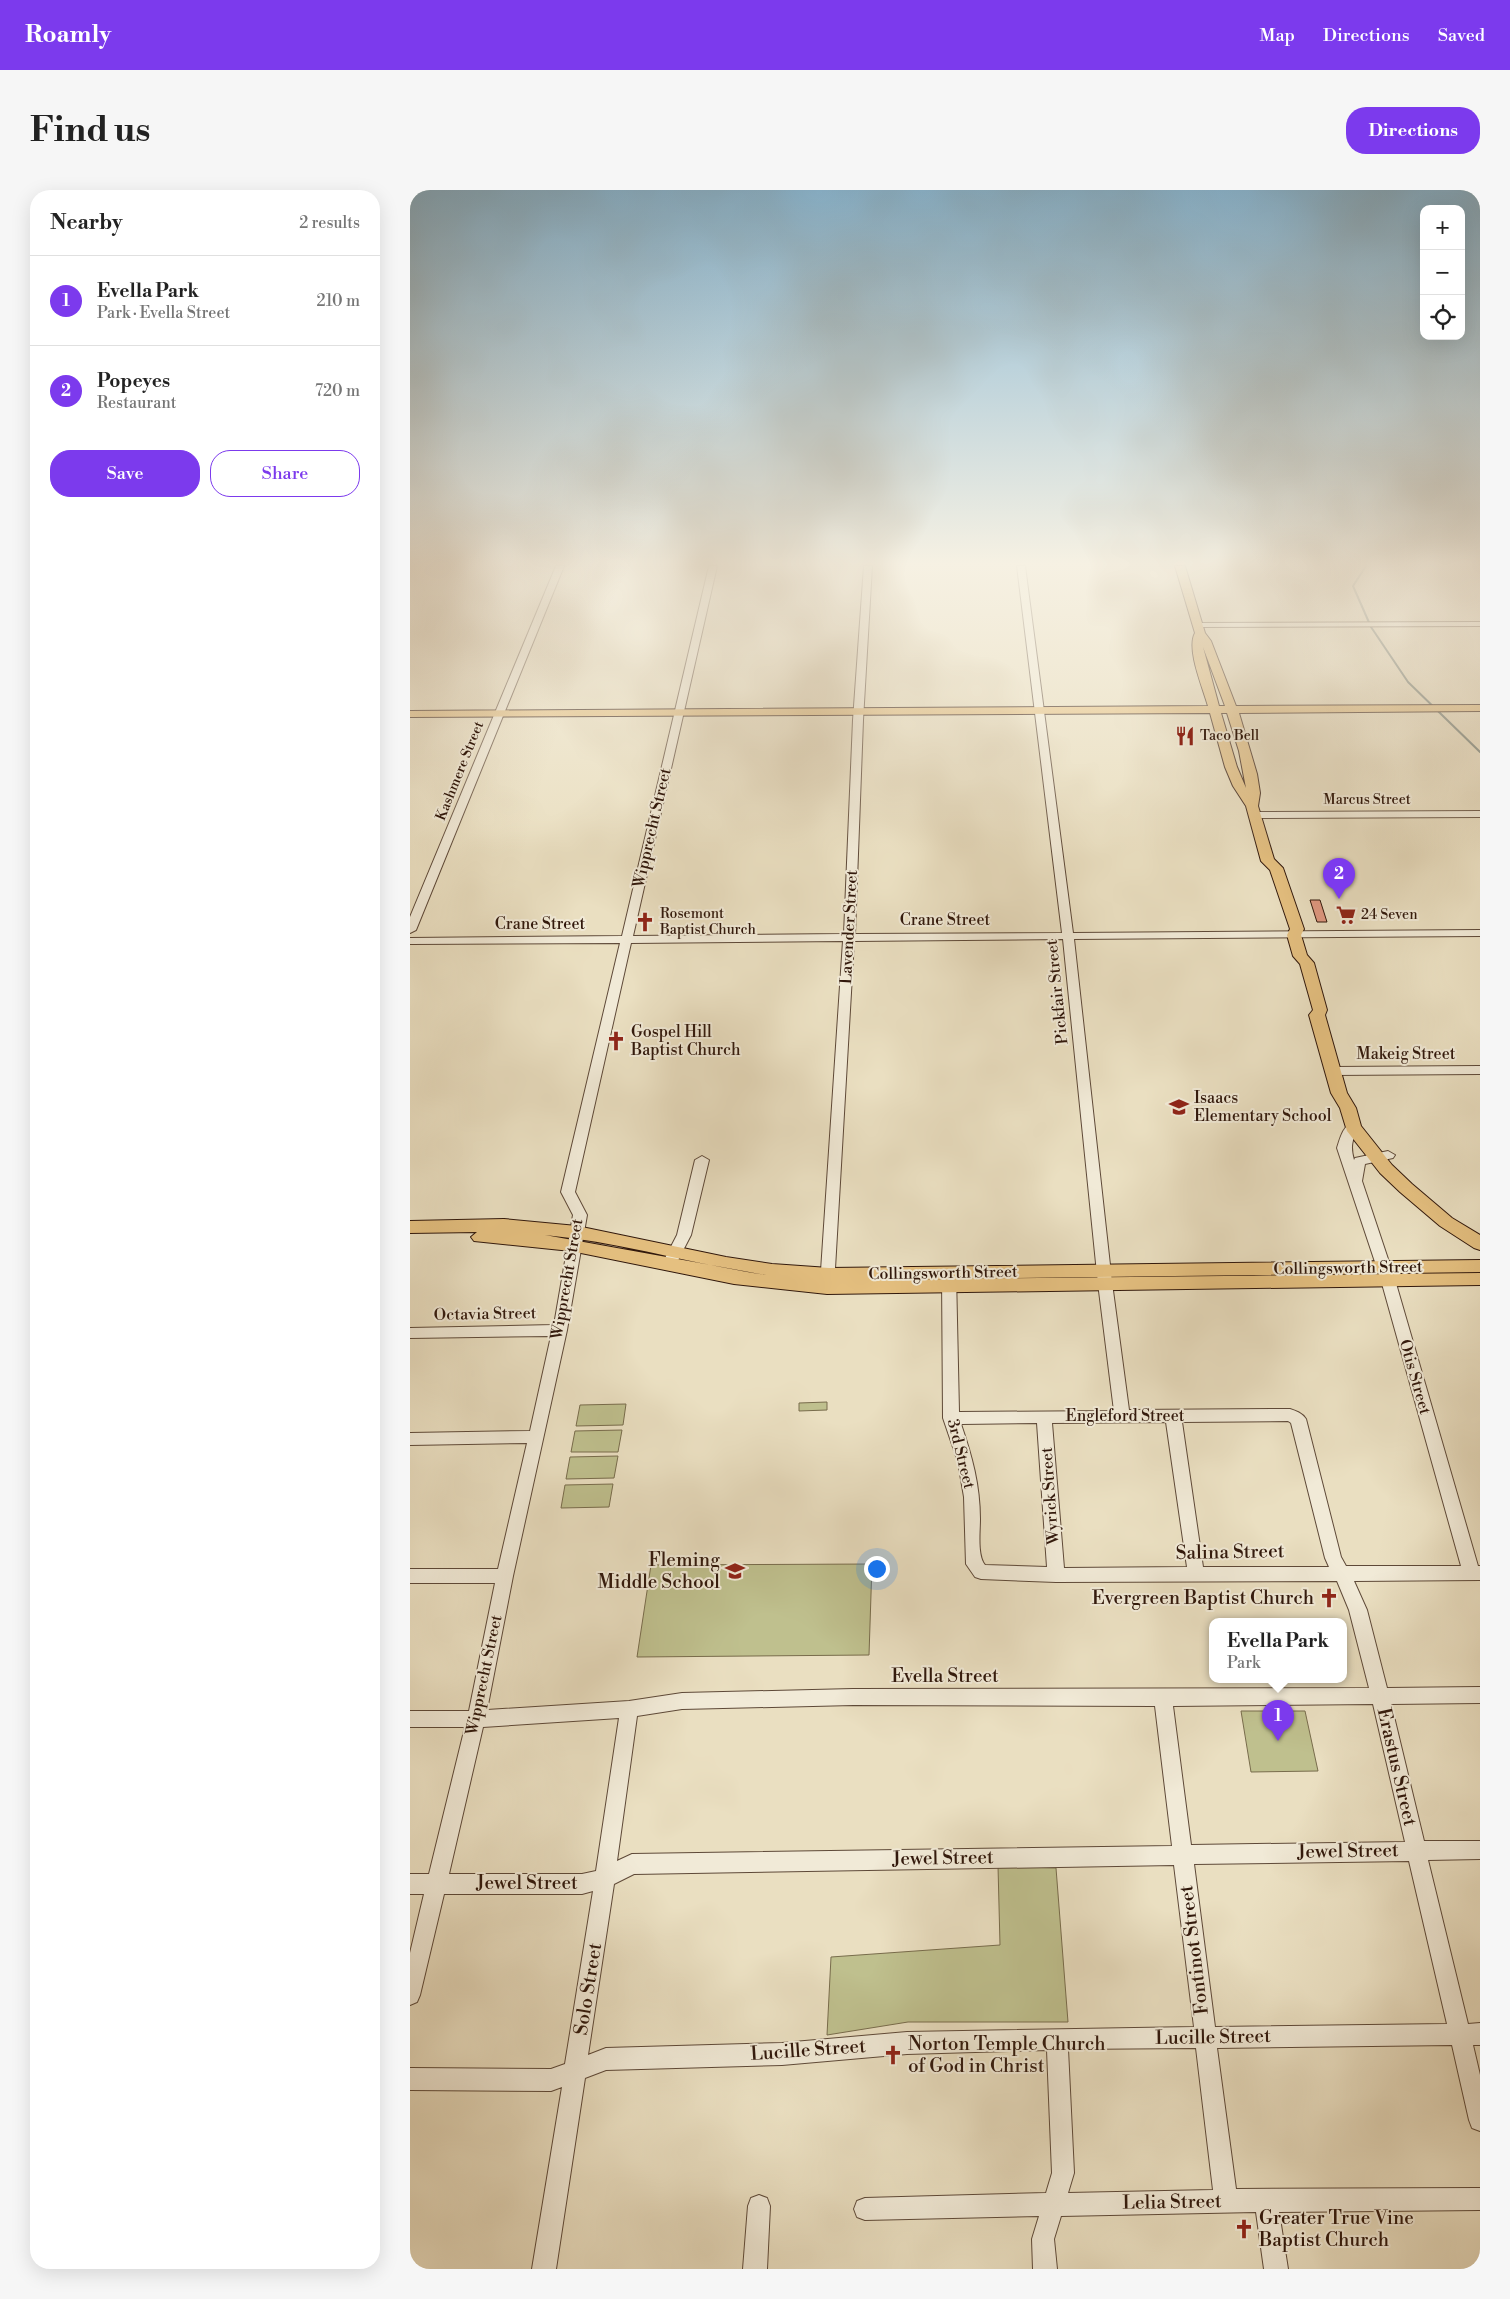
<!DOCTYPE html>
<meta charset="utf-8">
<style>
body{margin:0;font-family:"Libre Bodoni",serif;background:#f6f6f6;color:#222}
.controls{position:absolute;right:15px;top:15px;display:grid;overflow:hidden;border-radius:10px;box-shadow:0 5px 20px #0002}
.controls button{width:45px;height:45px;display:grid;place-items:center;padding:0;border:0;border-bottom:1px solid #e0e0e0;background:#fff;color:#222;font:25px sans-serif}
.you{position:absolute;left:466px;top:1378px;width:18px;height:18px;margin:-12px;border:4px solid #fff;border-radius:50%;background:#1a73e8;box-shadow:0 0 0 8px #1a73e833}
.badge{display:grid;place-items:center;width:32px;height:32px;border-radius:50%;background:#7c3aed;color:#fff;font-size:16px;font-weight:700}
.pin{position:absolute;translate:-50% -41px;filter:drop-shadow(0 1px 2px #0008)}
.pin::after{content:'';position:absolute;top:26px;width:18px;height:15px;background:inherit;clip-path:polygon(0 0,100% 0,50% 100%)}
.popup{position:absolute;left:799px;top:1428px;width:138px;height:65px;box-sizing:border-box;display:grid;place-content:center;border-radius:10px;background:#fff;filter:drop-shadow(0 1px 4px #0005);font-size:16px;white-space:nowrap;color:#767676}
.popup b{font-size:19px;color:#222}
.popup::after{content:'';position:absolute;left:50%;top:100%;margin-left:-10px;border:10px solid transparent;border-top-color:#fff}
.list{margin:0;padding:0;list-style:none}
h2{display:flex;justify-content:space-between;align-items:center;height:65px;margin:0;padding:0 20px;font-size:21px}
h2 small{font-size:16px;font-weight:400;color:#767676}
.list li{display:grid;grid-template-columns:32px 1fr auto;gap:15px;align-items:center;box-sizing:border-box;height:90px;padding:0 20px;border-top:1px solid #e0e0e0}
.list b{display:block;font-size:19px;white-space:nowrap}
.list p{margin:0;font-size:16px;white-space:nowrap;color:#767676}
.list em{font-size:16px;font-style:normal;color:#767676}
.actions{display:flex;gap:10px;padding:15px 20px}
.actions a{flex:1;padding:11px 0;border:1px solid #7c3aed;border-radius:20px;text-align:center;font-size:18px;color:#7c3aed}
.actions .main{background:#7c3aed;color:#fff}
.icon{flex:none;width:28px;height:28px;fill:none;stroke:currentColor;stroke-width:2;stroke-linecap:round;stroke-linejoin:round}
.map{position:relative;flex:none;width:1070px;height:2079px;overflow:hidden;border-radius:20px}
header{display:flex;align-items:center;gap:30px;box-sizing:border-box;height:70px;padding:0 25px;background:#7c3aed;color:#fff}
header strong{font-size:24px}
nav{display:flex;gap:28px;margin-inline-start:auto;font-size:18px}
.intro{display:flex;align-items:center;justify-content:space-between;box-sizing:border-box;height:120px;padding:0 30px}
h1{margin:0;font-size:35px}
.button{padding:12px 22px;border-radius:20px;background:#7c3aed;color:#fff;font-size:18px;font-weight:700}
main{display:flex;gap:30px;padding:0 30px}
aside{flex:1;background:#fff;border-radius:20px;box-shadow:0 5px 20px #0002}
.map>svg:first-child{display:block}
</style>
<header>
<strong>Roamly</strong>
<nav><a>Map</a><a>Directions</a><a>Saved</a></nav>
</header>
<div class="intro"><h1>Find us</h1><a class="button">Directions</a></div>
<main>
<aside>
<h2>Nearby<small>2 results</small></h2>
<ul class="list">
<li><span class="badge">1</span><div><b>Evella Park</b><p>Park · Evella Street</p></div><em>210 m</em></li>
<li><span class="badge">2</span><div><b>Popeyes</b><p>Restaurant</p></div><em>720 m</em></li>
</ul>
<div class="actions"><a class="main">Save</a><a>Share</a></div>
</aside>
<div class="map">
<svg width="1070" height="2079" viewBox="0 0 1070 2079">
<rect width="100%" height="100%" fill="#eadfc1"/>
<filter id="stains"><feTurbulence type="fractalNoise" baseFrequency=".004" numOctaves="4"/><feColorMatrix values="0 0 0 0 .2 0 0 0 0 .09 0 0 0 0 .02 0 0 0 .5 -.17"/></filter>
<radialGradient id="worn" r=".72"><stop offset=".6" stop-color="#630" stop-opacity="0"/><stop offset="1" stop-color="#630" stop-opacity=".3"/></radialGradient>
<!-- green -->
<path fill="#bfc08e" stroke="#786c4c" d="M417,1212V1220L389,1221V1213Z
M216,1214L213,1235L166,1236L170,1215Z
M212,1240L208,1262H161L165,1241Z
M208,1266L204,1288L156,1289L160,1267Z
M203,1294L199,1317L151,1318L155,1295Z
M462,1374L459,1465L227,1467L241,1375Z
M831,1521H895L908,1581L841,1582Z
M588,1676L646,1678L658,1832H498L417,1845L421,1767L590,1755Z"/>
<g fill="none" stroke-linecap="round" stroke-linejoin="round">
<!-- stream -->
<path stroke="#6e7a72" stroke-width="2" d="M956,376L943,396L961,437L998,492L1070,562"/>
</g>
<!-- building -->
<path fill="#e09881" stroke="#30170b" d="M900,710H910L917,732H907Z"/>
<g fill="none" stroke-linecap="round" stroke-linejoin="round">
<defs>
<path id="minor" d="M146,376H154L6,740L0,743V727Z
M299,376H307L223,746L434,744L443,530L454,376H462L453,530L445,744L652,743L607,376H615L663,743L1070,740V746L664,749L702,1093L719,1220L880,1219C886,1221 892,1223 896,1229L931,1367L936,1376H1051L971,1090L927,958C930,949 933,935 943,933L949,937C942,950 940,956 944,970L945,968L978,961L985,965L983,968L955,974L952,991L985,1090L1068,1376H1070V1390L944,1391L957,1420L977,1498L1070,1497V1513L981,1514L1014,1651H1070V1669L1018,1670L1058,1834L1070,1833V1855H1063L1070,1885V1941L1062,1938L1059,1930L1042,1855L807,1858L826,1999L1070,1998V2020L869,2022L878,2079H854L846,2022L651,2026L644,2049L647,2079H623L622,2049L629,2026L455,2030L447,2027L444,2019L447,2011L455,2008L636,2003L642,1983L637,1860L497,1864L372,1875L196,1880L175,1888L146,2079H122L152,1897L141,1901L0,1900V1878L141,1879L155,1874L183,1701L172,1704H34L10,1805L7,1812L0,1815V1763L14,1704H0V1684H19L55,1537H0V1521H59L85,1393H0V1379H88L117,1253L0,1255V1243L120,1241L141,1146L0,1148V1138L144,1135L163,1025L151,1002L210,753L0,754V748L212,746ZM653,749L688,1093L704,1221L549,1222L546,1084L544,1080H534L532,1084L533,1228L548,1272L554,1307L556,1374L565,1387L571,1389L646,1392L927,1391L939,1420L959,1498L443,1499L272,1503L219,1511L77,1520L103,1386L157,1140L177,1025L165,1002L221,753L433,751L410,1096L412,1100H422L424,1096L444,751ZM878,1231L881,1233L915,1368L919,1377H793L772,1232ZM756,1232L777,1377L654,1378L642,1233ZM627,1233L637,1377L575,1375C567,1366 570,1341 570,1329C570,1295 562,1266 551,1234ZM963,1514L995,1652L781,1655L763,1516ZM443,1515L745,1516L762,1656L222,1664L207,1671L227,1526L272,1519ZM209,1528L186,1681L172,1684H39L73,1537ZM999,1671L1037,1834L805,1837L784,1674ZM764,1675L784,1837L497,1842L372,1853L196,1858L178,1865L204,1694L224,1684ZM786,1858L803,2000L658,2003L664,1983L658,1859Z
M1070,432V436L788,437L784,435L788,433Z
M1070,621V627L845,628L840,625L845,622Z
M1070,876V884L923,885L917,881L923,877Z
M292,966L299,970L281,1045L264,1078H254L252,1074L267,1045L285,970Z
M349,2005L357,2008L360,2016L357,2079H333L338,2016L341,2008Z"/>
<path id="major" d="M765,376H775L795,443L801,451L826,516L1070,515V521L829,523L847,584L850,603L848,616L864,669L873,678L894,739L891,745L897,765L904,773L917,820L915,825L937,903L946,918L951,936L982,975L1002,994L1042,1028L1070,1045V1060L1064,1058L1030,1036L990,1002L970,983L937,941L930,918L921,903L899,825L903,820L890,774L883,766L877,745L880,739L860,680L851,671L836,616L823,596L815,577L800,523L0,527V521L798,516C793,498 776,459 785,443ZM793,457L815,516H809ZM811,523H817L829,561L836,598L827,577Z
M94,1029L167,1036L316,1067L362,1074L419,1078L1070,1070V1082L459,1090L1070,1083V1095L417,1104L324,1094L161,1061L64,1051L61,1047L67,1042L0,1043V1031ZM135,1045C210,1052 282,1074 356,1085Z"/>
</defs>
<!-- minor casing -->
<use href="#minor" stroke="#5e4938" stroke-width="2"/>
<!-- major casing -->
<use href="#major" stroke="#30170b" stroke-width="2"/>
<!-- minor -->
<use href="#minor" fill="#f1ead7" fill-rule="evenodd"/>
<!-- major -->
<use href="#major" fill="#e5c080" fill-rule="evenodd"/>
</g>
<!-- sky -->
<linearGradient id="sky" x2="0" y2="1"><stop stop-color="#88b7d4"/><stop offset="0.56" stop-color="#f6f1e3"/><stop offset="1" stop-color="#f6f1e3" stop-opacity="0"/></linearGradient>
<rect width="1070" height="667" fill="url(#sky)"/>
<!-- icons -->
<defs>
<symbol id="restaurant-bare" viewBox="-9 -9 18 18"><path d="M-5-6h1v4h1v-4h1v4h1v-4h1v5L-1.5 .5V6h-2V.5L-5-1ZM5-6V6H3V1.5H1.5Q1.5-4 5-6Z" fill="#8f2418" stroke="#f1ead7" stroke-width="2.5" paint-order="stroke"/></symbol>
<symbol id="supermarket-bare" viewBox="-9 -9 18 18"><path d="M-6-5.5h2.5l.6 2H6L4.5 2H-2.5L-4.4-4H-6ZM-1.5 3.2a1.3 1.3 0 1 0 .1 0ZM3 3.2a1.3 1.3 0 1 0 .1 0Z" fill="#8f2418" stroke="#f1ead7" stroke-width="2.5" paint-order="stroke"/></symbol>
<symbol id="church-bare" viewBox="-9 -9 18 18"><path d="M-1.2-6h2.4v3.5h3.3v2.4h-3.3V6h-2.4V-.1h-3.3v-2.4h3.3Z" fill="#8f2418" stroke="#f1ead7" stroke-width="2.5" paint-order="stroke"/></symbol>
<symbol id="school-bare" viewBox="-9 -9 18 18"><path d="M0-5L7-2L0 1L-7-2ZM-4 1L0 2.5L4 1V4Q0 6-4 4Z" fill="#8f2418" stroke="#f1ead7" stroke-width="2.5" paint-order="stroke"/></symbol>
</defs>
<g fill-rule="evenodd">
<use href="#restaurant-bare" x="761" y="532" width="28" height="28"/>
<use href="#supermarket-bare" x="922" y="711" width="28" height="28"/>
<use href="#church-bare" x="221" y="718" width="28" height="28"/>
<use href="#church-bare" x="192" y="837" width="28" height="28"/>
<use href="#school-bare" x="755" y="903" width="28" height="28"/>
<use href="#school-bare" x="311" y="1367" width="28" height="28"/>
<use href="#church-bare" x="905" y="1394" width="28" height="28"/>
<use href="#church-bare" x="469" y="1851" width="28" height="28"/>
<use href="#church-bare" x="820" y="2025" width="28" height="28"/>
</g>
<g text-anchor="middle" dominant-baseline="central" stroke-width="4" stroke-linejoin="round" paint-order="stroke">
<!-- far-poi labels -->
<g font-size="14" fill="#30170b" stroke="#f1ead7" text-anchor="start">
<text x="790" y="546">Taco Bell</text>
<text x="250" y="724">Rosemont<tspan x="250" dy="16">Baptist Church</tspan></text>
<text x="951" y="725">24 Seven</text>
</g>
<!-- far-street labels -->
<g font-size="14" fill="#30170b" stroke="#f1ead7">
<text transform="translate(50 581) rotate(-68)">Kashmere Street</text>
<text x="957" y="610">Marcus Street</text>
</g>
<!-- street labels -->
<g font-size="16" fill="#30170b" stroke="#f1ead7">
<text transform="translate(242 638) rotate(-77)">Wipprecht Street</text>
<text x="535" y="730">Crane Street</text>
<text x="130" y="734">Crane Street</text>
<text transform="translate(439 737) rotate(-87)">Lavender Street</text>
<text transform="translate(647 802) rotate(-96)">Pickfair Street</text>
<text x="996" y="864">Makeig Street</text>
<text transform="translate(938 1078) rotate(-1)">Collingsworth Street</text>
<text transform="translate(533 1083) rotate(-1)">Collingsworth Street</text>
<text transform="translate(157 1089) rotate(-80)">Wipprecht Street</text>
<text transform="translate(75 1124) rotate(-1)">Octavia Street</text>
<text transform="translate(1005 1187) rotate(74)">Otis Street</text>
<text x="715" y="1226">Engleford Street</text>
<text transform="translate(551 1264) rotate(76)">3rd Street</text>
<text transform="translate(640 1306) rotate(-94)">Wyrick Street</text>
<text transform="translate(74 1485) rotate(-78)">Wipprecht Street</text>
</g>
<!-- poi labels -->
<g font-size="16" fill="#30170b" stroke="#f1ead7" text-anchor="start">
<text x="221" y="842">Gospel Hill<tspan x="221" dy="18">Baptist Church</tspan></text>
<text x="784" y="908">Isaacs<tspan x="784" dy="18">Elementary School</tspan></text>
</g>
<!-- near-street labels -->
<g font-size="19" fill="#30170b" stroke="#f1ead7">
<text transform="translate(820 1362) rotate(-1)">Salina Street</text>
<text x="535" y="1486">Evella Street</text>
<text transform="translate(987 1577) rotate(77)">Erastus Street</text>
<text transform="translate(938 1661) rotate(-1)">Jewel Street</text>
<text transform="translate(533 1668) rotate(-1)">Jewel Street</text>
<text x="117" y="1693">Jewel Street</text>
<text transform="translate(784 1760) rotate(-97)">Fontinot Street</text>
<text transform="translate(178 1799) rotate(-81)">Solo Street</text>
<text transform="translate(803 1847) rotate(-1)">Lucille Street</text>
<text transform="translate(398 1860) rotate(-4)">Lucille Street</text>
<text transform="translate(762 2012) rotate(-1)">Lelia Street</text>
</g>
<!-- near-poi labels -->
<g font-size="19" fill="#30170b" stroke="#f1ead7" text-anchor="end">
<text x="310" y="1370">Fleming<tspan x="310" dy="22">Middle School</tspan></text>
<text x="904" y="1408">Evergreen Baptist Church</text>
<text x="498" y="1854" text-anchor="start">Norton Temple Church<tspan x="498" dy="22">of God in Christ</tspan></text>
<text x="849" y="2028" text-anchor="start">Greater True Vine<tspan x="849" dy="22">Baptist Church</tspan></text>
</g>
</g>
<rect width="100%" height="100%" filter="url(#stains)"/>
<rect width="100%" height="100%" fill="url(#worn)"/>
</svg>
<div class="controls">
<button>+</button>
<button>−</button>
<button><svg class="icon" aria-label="locate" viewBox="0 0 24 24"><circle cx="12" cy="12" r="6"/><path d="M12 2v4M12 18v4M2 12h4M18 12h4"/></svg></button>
</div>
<div class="you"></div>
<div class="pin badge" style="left:868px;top:1551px">1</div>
<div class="popup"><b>Evella Park</b>Park</div>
<div class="pin badge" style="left:929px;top:709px">2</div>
</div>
</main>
